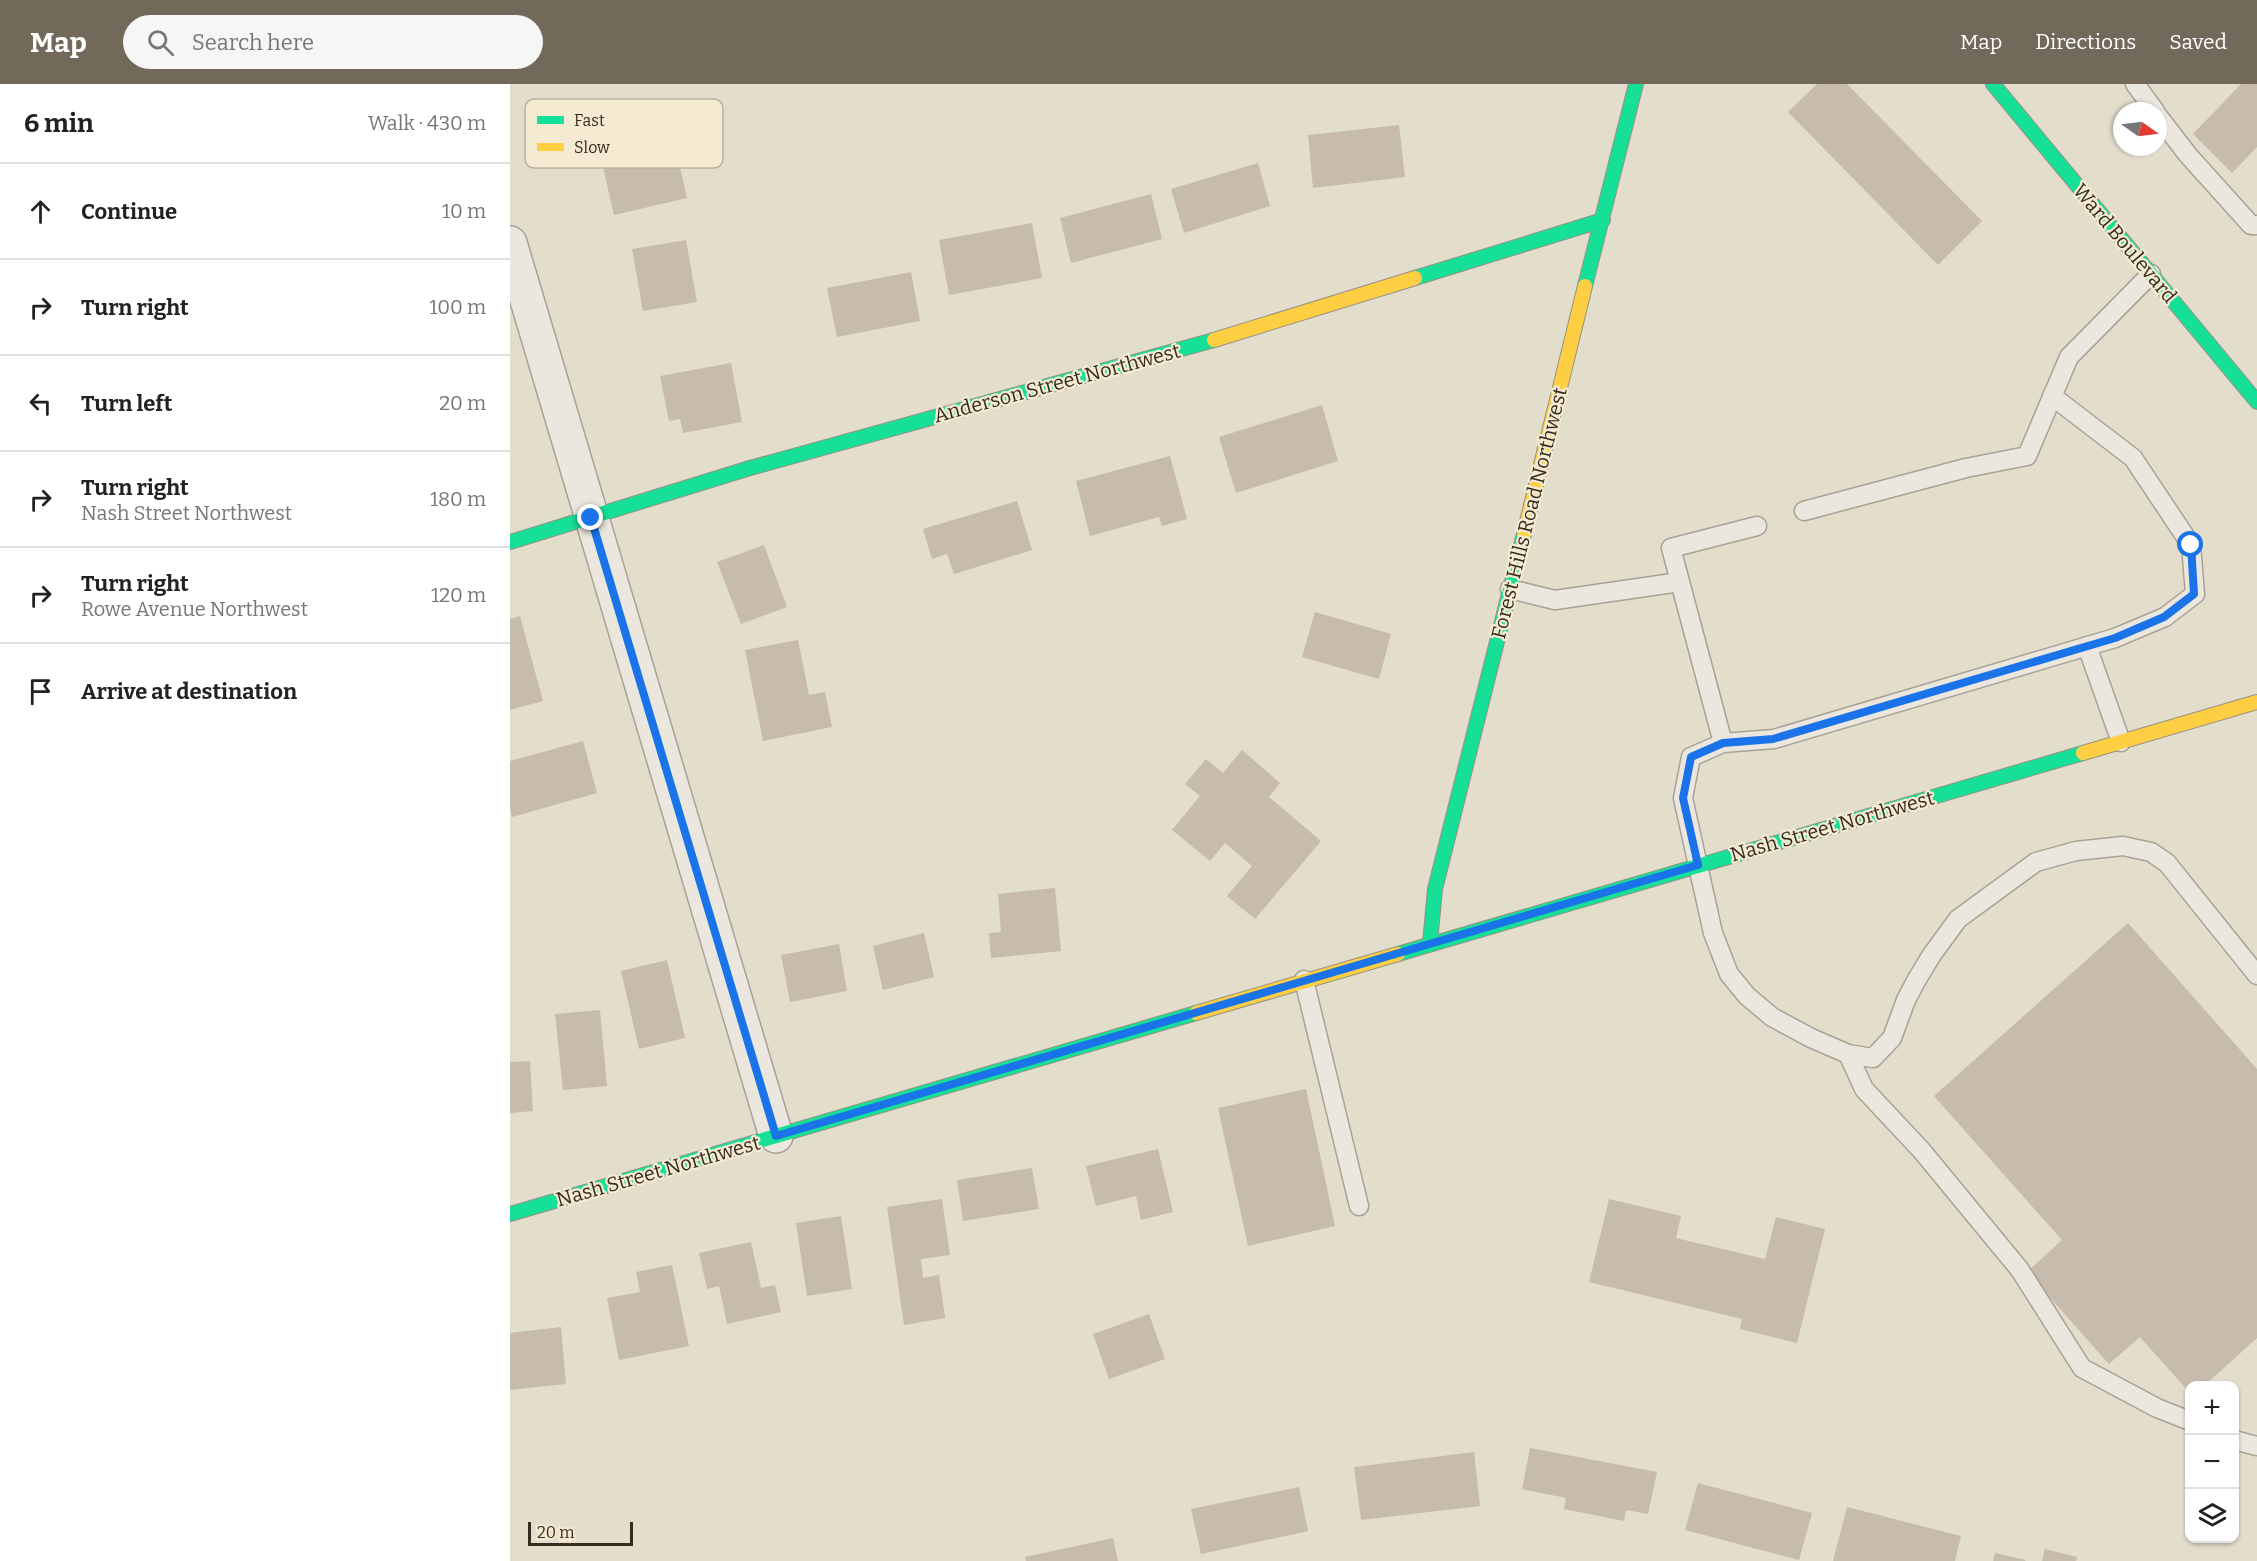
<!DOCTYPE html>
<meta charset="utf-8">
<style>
body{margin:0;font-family:Bitter,serif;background:#f6f6f6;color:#222}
.controls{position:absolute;right:18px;bottom:18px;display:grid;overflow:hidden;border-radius:12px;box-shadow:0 2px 4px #0004}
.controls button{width:54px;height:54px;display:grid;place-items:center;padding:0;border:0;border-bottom:2px solid #e0e0e0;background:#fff;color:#222;font:30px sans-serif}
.compass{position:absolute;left:1603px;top:18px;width:54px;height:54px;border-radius:50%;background:#fff;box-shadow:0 2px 4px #0004;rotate:104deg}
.scale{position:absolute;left:18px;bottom:15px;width:105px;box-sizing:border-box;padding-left:6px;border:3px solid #362a1e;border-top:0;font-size:16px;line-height:21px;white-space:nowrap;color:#362a1e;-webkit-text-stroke:4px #f4ebd2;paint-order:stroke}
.stop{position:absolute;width:18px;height:18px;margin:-14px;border:4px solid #1a73e8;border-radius:50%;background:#fff}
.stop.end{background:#1a73e8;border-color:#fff;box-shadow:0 2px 6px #0008}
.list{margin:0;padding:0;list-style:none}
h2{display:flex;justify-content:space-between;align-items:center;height:78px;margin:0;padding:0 24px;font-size:26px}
h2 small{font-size:20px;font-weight:400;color:#767676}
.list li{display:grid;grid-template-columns:39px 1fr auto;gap:18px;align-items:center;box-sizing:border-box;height:96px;padding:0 24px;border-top:2px solid #e0e0e0}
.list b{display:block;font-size:22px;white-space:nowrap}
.list p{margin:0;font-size:20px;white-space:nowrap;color:#767676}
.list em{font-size:20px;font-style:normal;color:#767676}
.icon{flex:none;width:33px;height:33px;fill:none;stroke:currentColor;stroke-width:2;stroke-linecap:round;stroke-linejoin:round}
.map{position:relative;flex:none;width:1747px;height:1477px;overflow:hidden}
header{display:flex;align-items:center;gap:36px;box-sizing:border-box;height:84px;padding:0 30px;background:#73695b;color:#fff}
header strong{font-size:28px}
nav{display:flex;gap:33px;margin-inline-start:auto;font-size:21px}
.search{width:420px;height:54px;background:#f6f6f6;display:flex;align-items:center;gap:15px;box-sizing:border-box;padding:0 21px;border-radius:33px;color:#767676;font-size:22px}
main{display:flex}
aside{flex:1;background:#fff}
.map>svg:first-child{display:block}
</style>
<header>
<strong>Map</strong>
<div class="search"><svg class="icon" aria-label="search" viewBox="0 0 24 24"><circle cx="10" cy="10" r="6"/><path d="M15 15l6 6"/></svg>Search here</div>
<nav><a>Map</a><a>Directions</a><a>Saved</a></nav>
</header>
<main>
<aside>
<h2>6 min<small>Walk · 430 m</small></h2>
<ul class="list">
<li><svg class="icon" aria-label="ahead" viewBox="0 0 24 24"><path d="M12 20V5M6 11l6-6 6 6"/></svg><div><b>Continue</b></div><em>10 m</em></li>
<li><svg class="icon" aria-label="right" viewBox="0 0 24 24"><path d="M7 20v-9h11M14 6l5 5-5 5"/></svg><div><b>Turn right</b></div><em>100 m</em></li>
<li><svg class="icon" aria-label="left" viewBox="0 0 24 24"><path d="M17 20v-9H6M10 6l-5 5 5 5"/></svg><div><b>Turn left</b></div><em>20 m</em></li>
<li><svg class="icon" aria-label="right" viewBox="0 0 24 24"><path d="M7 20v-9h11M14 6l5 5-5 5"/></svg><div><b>Turn right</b><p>Nash Street Northwest</p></div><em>180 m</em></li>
<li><svg class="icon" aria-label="right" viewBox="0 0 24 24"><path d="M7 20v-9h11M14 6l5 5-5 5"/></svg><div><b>Turn right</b><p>Rowe Avenue Northwest</p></div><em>120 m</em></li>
<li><svg class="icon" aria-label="arrive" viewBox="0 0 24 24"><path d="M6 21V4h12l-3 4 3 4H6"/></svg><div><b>Arrive at destination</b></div></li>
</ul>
</aside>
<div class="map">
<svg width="1747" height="1477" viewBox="0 0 1747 1477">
<rect width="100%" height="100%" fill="#e3ddcc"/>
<!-- building -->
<path fill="#c6bbad" d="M1307,0H1337L1472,137L1428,181L1278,28Z
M1731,0H1747V63L1722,89L1683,50Z
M889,41L895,93L803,104L798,51Z
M135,42L143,76L167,70L177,114L104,131L86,53Z
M748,79L760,122L674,149L661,105Z
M641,110L652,155L561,179L550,134Z
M522,139L532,194L439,211L429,156Z
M176,156L187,218L133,227L122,165Z
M401,188L410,237L327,253L317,204Z
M221,279L232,338L173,349L170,335L159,337L150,292Z
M812,321L828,377L726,409L709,353Z
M660,372L677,435L652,442L649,433L580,452L566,397Z
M507,417L522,466L444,490L437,470L422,475L413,445Z
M254,461L277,523L231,540L207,478Z
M805,528L881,550L869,595L792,573Z
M10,532L33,617L0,626V535Z
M288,556L299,611L315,608L322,643L253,657L235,566Z
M73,657L87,709L2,733L0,724V677Z
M732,666L770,699L759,713L811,757L745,835L717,812L742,782L715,759L700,777L662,746L690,712L675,700L696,675L713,689Z
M545,804L551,867L481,874L479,849L491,848L488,810Z
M1618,839L1747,985V1254L1694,1302H1680V1309L1630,1253L1599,1280L1517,1188L1552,1156L1424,1012Z
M414,849L424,893L373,906L363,862Z
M329,860L337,907L280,918L271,871Z
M157,876L175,954L129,965L111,887Z
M90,926L97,1002L53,1006L45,930Z
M20,977L23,1027L0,1029V978Z
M796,1005L825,1142L738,1162L708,1024Z
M648,1065L663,1128L631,1136L626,1112L586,1122L576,1082Z
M522,1084L529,1125L453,1137L447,1096Z
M432,1115L440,1171L411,1175L413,1194L429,1191L435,1234L394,1241L377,1123Z
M1099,1115L1171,1132L1166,1154L1255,1175L1266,1133L1315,1145L1287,1259L1230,1245L1232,1235L1079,1198Z
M331,1132L342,1205L297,1212L286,1139Z
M241,1158L251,1204L265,1201L271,1228L217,1240L209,1202L197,1205L189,1169Z
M162,1181L179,1262L109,1276L97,1214L130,1208L126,1188Z
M639,1230L655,1275L599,1295L583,1250Z
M51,1243L56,1300L0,1306V1249Z
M1020,1364L1147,1388L1138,1430L1116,1426L1114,1437L1054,1425L1056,1414L1012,1405Z
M964,1368L970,1422L851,1436L844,1383Z
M1188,1399L1302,1429L1289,1476L1175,1446Z
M789,1403L798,1447L691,1470L681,1425Z
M1337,1423L1451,1452L1445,1477H1323Z
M603,1454L608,1477H516L515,1473Z
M1535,1465L1567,1473L1566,1477H1532Z
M1485,1469L1516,1476L1515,1477H1483Z"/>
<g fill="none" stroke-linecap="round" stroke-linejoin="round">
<defs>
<path id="lane" d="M1625,0L1645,27
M1648,32L1678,71L1741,141H1747
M1542,312L1623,374L1681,461L1685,510L1655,533L1605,554L1264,655L1213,659L1181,673L1173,714L1203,849L1219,890L1237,912L1262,933L1301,954L1338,970L1363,974L1382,954L1396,916L1406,897L1421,872L1448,835L1526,778L1566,767L1613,762L1641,768L1657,779L1747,891
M1294,427L1456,384L1517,372L1559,273L1641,190
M1000,505L1045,516L1170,498
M1577,562L1611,658
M1213,659L1161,464L1247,442
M794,896L849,1122
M1338,970L1354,1005L1412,1067L1510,1186L1572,1284L1647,1324L1680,1337
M1724,1356L1747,1362"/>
<path id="street" d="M0,159L266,1052"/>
<path id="fast" d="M1483,0L1747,318
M905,194L1093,136
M1075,202L1126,0
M0,458L240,384L704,256
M920,859L925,805L1014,450
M888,870L1573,669
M0,1130L686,929"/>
<path id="slow" d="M704,256L905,194
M1014,450L1075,202
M1573,669L1747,618
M686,929L888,870"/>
</defs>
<!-- lane casing -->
<use href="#lane" stroke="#a8a296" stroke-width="21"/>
<!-- street casing -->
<use href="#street" stroke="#a8a296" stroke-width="36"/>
<!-- fast casing -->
<use href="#fast" stroke="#989185" stroke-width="16"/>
<!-- slow casing -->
<use href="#slow" stroke="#989185" stroke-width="16"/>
<!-- lane -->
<use href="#lane" stroke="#ebe7de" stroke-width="18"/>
<!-- street -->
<use href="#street" stroke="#ebe7de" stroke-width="33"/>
<!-- fast -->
<use href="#fast" stroke="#16e098" stroke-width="14"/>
<!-- slow -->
<use href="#slow" stroke="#ffcf43" stroke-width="14"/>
</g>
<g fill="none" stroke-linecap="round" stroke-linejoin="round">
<!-- route -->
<path stroke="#1a73e8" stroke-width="8" d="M81,434L266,1052L1188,781L1173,714L1181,673L1213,659L1263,655L1605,554L1654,533L1684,510L1681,461"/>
</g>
<g text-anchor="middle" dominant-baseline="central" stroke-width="4.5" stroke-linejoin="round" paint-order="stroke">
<!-- street labels -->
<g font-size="20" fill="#362a1e" stroke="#f4ebd2">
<text transform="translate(1615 159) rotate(50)">Ward Boulevard</text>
<text transform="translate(547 299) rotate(-15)">Anderson Street Northwest</text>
<text transform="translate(1019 429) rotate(-76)">Forest Hills Road Northwest</text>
<text transform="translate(1322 742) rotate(-16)">Nash Street Northwest</text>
<text transform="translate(148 1087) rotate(-16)">Nash Street Northwest</text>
</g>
</g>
<!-- legend -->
<rect x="15" y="15" width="198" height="69" rx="9" fill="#f4ebd2" stroke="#bbb19c" stroke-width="1.5"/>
<rect x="27" y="32" width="27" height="8" fill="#16e098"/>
<rect x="27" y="59" width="27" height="8" fill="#ffcf43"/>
<g font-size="16" fill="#362a1e">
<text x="64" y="42">Fast</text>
<text x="64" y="69">Slow</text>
</g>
</svg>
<div class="controls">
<button>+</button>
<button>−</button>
<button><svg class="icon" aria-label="layers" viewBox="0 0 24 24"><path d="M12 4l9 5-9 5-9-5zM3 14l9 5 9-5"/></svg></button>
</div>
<svg class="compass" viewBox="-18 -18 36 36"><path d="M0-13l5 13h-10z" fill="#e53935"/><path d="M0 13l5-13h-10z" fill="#767676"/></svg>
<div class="scale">20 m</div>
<div class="stop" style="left:1681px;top:461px"></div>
<div class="stop end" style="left:81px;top:434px"></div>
</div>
</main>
